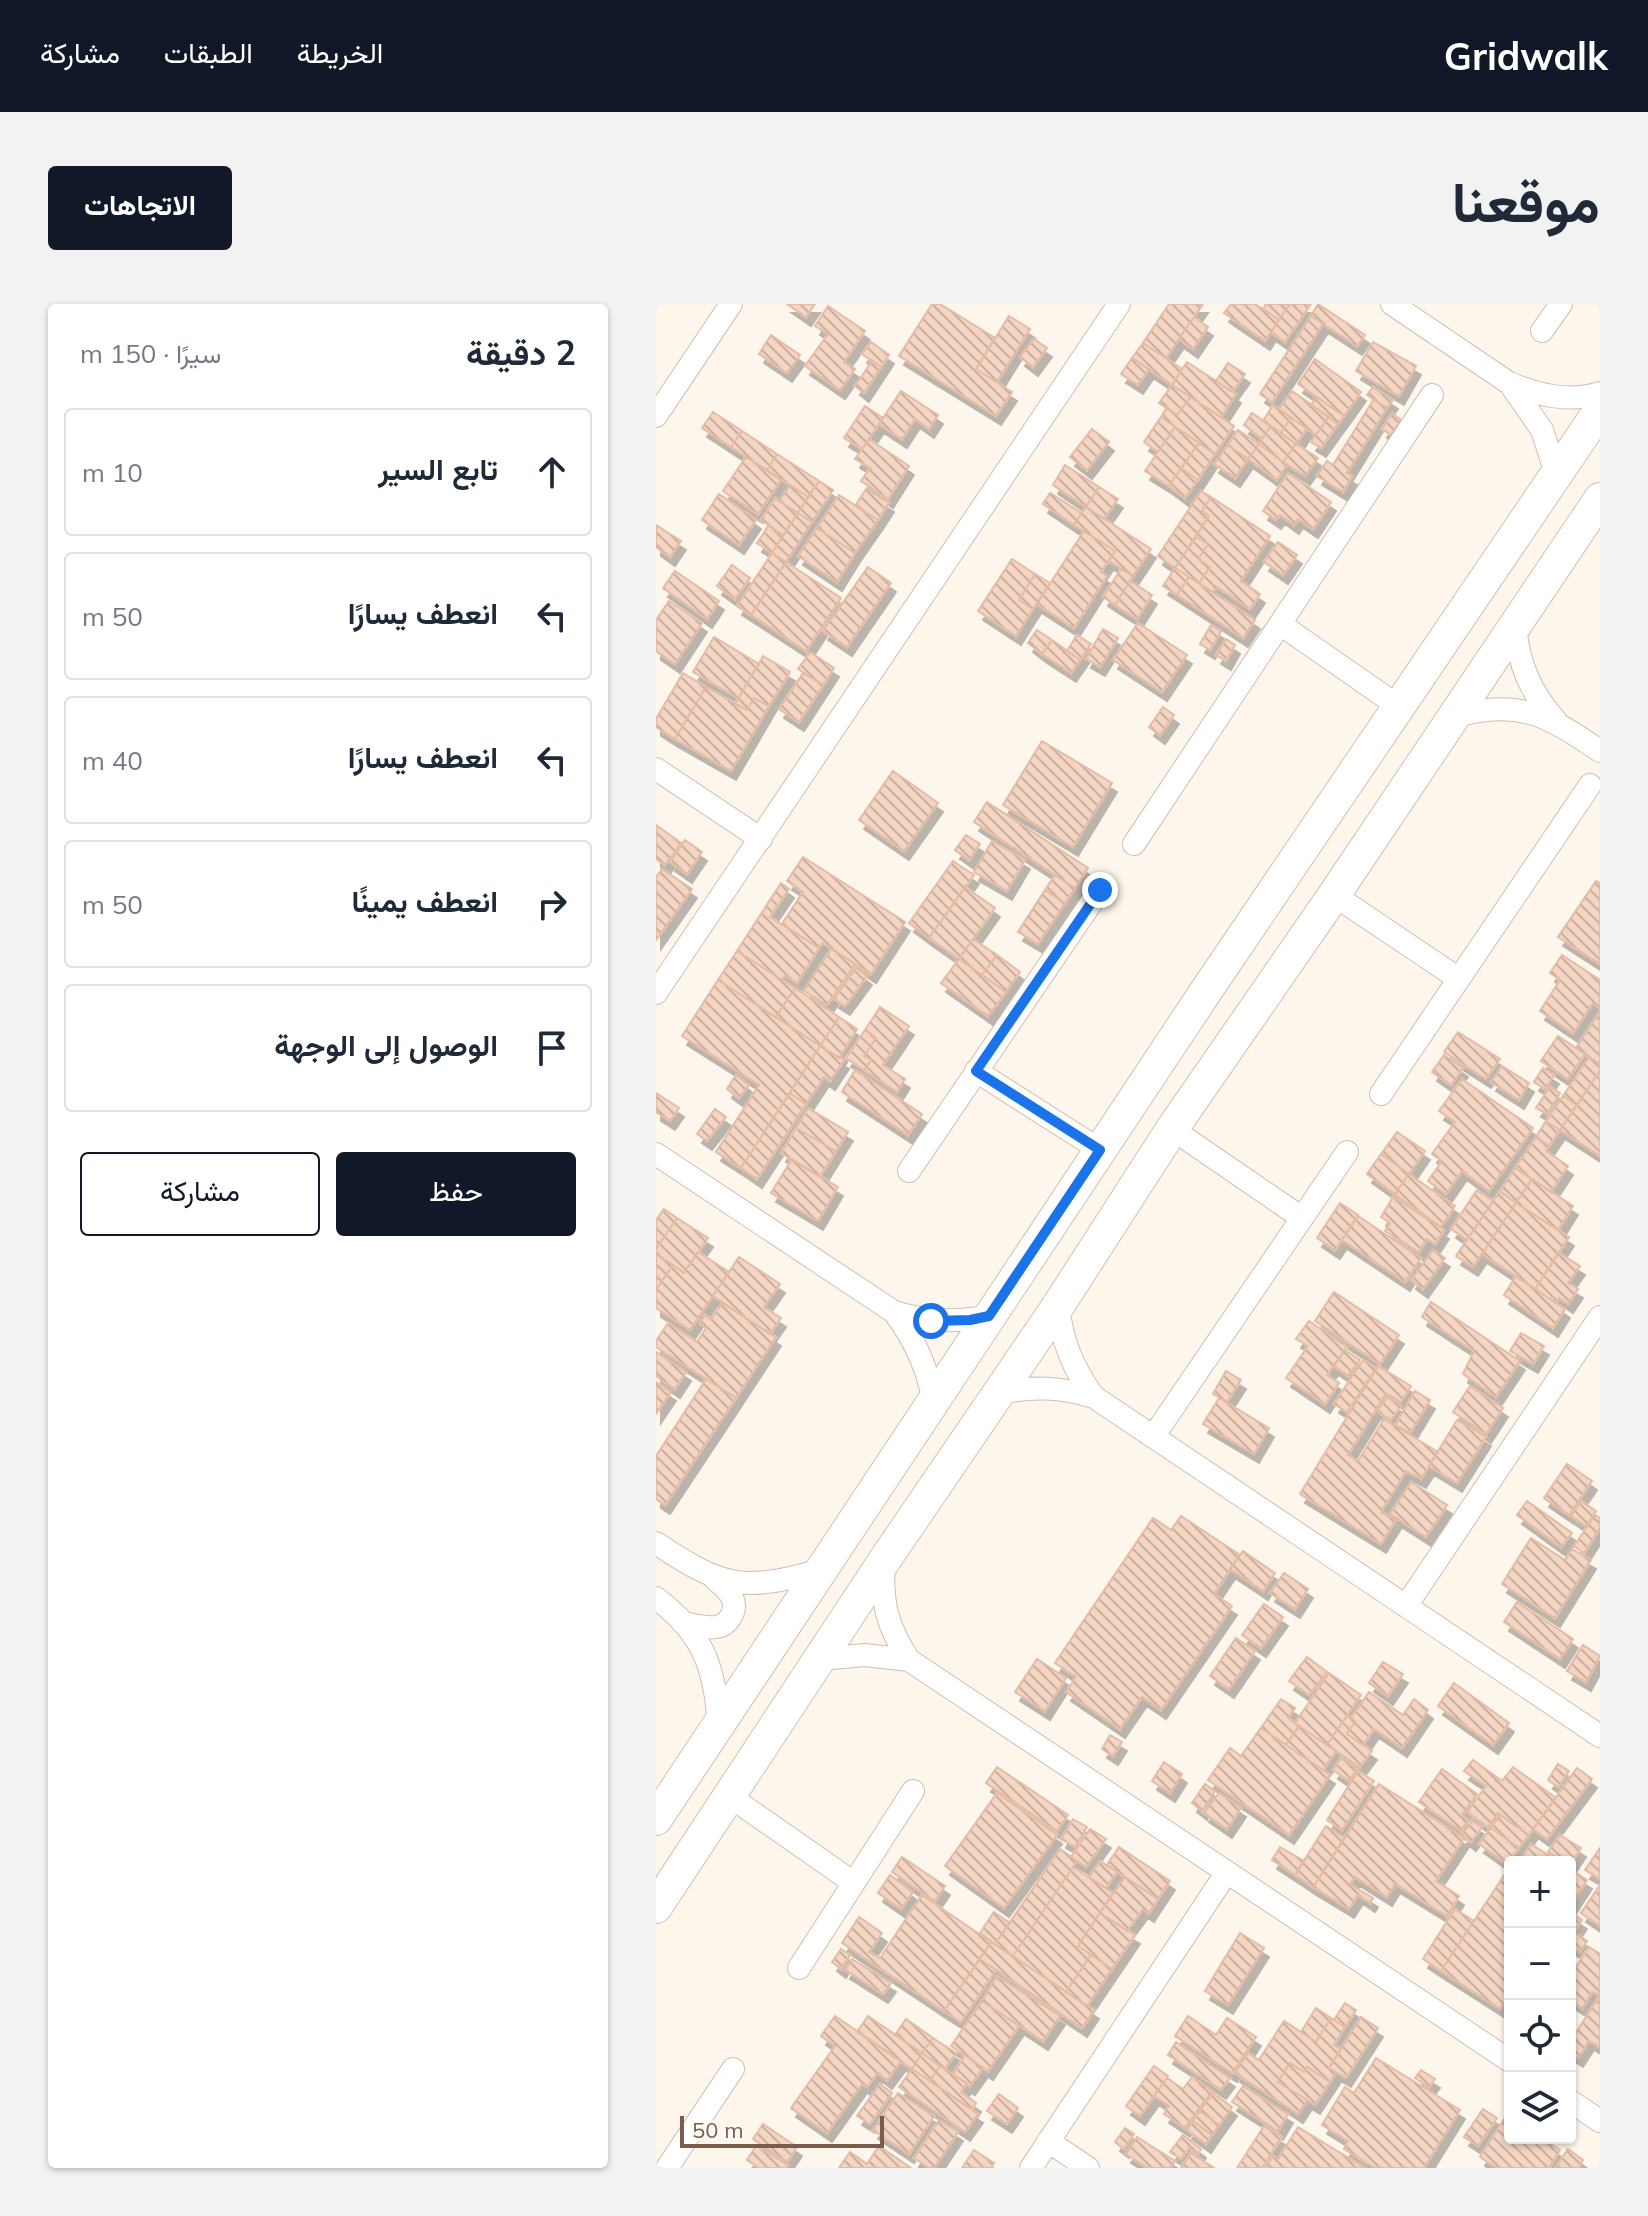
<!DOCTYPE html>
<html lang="ar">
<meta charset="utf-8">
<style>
body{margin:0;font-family:Mulish,Vazirmatn,sans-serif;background:#f2f2f3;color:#1f2937;direction:rtl}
.controls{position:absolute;right:24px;bottom:24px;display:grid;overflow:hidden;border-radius:8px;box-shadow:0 2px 6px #0004}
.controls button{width:72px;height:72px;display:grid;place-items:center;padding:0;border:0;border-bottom:2px solid #e0e1e3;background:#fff;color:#1f2937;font:40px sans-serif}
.scale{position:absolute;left:24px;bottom:20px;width:204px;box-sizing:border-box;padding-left:8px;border:4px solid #7a5c4d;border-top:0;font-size:22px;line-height:28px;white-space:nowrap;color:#7a5c4d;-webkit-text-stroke:6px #fffaf3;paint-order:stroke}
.stop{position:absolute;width:24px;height:24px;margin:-18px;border:6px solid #1a73e8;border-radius:50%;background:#fff}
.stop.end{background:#1a73e8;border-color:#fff;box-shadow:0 2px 8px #0008}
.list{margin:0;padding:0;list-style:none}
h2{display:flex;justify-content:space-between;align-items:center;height:104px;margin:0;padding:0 32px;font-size:34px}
h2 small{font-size:26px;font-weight:400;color:#747a83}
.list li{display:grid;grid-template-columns:52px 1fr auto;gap:24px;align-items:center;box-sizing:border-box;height:128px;margin:0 16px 16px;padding:0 16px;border:2px solid #e0e1e3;border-radius:8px}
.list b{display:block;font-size:30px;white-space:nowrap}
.list em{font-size:26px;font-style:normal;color:#747a83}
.actions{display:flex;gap:16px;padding:24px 32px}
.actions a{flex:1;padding:18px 0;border:2px solid #111827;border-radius:8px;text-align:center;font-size:28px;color:#111827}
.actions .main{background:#111827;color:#fff}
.icon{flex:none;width:44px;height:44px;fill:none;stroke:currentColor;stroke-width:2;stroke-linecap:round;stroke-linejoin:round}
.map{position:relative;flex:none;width:944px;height:1864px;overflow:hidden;direction:ltr;border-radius:8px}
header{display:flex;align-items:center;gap:48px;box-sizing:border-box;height:112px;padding:0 40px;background:#111827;color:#fff}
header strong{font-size:38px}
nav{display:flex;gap:44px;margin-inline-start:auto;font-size:28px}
.intro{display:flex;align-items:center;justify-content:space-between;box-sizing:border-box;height:192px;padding:0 48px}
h1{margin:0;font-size:56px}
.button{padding:20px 36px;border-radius:8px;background:#111827;color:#fff;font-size:28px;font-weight:700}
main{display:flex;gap:48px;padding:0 48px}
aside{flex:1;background:#fff;border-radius:8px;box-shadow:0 2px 6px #0004}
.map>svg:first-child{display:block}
</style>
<header>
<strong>Gridwalk</strong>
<nav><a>الخريطة</a><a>الطبقات</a><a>مشاركة</a></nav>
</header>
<div class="intro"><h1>موقعنا</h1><a class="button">الاتجاهات</a></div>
<main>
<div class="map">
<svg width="944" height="1864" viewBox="0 0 944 1864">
<defs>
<pattern id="building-back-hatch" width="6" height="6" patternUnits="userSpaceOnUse" patternTransform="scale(2)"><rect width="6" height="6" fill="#f3d5c3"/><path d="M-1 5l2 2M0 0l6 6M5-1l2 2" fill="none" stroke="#cab0a1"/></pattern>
<filter id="shadow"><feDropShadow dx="5" dy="9" stdDeviation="0" flood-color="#0004"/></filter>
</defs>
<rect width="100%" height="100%" fill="#fdf6ec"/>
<!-- building -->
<path fill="url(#building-back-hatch)" stroke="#e6bba3" stroke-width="2" filter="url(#shadow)" d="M131,0H159L150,13Z
M276,0H284L339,34L320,65L356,88L340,112L243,52Z
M513,0H547L510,54L487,39Z
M575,0H599L623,16L609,37L568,9Z
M610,0H634L623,16L607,5Z
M634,0H655L629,38L615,28Z
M662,0L709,31L701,42L655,12Z
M172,2L209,27L188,58L199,65L184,86L149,62L172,30L159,22Z
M353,12L374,25L341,78L320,65Z
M655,12L667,20L616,98L604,90Z
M538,13L552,23L537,45L523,35Z
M115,31L144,51L131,69L103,50Z
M378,35L391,44L377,63L364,53Z
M215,38L233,51L225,63L206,50Z
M717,38L760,62L743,92L700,67Z
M487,39L526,65L516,81L476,54Z
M476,54L493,65L482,81L465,70Z
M659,55L705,88L688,112L642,80Z
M216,57L225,63L208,89L199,82Z
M531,58L580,90L565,113L516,81Z
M572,59L589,70L576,88L560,77Z
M516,81L534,93L521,111L503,99Z
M717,83L737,96L731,104L711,91Z
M245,87L282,111L273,125L259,115L246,135L223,120Z
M636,87L673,113L660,131L623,105Z
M534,93L578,122L559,150L505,113L511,104L521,111Z
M661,93L688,112L682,120L655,101Z
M718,95L731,104L691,169L696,172L687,188L661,172L671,157L677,161Z
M617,101L635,114L625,129L607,117Z
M209,102L227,114L206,145L188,134Z
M57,108L86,127L75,143L46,124Z
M596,109L615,122L606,135L588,121Z
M736,109L745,116L735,131L726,125Z
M505,113L519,123L502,148L488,138Z
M673,113L682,120L665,144L655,138Z
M635,114L651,124L640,140L625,129Z
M615,122L640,140L627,158L603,140Z
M519,123L543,139L513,182L489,167Z
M436,125L453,138L431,166L414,153Z
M582,126L603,140L592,155L572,141Z
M86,127L121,150L111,166L75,143Z
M213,135L253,162L232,195L205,177L214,164L199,155Z
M543,139L559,150L542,176L525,164Z
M603,140L631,161L621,176L592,155Z
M640,140L662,154L649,172L627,158Z
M572,141L592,155L579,174L558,160Z
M121,150L163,177L152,193L111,166Z
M90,153L125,176L102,210L67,187Z
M409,161L443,183L430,203L397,181Z
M525,164L542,176L529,194L513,182Z
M632,169L675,198L657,225L642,215L638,221L624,211L620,216L607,207Z
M163,177L177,186L156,218L142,209Z
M134,181L152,193L142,209L123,197Z
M443,183L462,195L448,215L430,203Z
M210,185L233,199L222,216L199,202Z
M545,187L555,193L546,207L553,212L519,264L502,252Z
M394,189L426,209L418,221L387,200Z
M63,190L100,216L83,241L46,216Z
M183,191L222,216L199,249L161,224Z
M555,193L614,232L585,277L604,290L594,305L561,283L557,288L543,279L554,263L542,255L552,240L540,233L553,212L546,207Z
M119,194L142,209L127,231L105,216Z
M430,203L495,245L477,272L453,257L459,247L418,221Z
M142,209L156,218L130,258L116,249Z
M0,221L25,237L14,253L0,243Z
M113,221L127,231L116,249L101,239Z
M161,224L199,249L181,278L142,252Z
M428,227L459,247L445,268L451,272L418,324L381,300Z
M540,233L552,240L542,255L554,263L543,279L519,264Z
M622,238L641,251L627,271L608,258Z
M116,249L130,258L95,311L81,302Z
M356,255L379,270L363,296L377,305L360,332L322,307Z
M130,258L185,294L150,347L95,311Z
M76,261L94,274L79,295L61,282Z
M212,263L235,279L191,343L167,327Z
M519,264L533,273L521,291L507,282Z
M465,265L477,272L459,301L447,293Z
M19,267L63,297L51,315L7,284Z
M379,270L394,279L377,305L363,296Z
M533,273L599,316L587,334L521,291Z
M474,277L496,291L481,315L459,301Z
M13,297L46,319L19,360L0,347V316Z
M482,319L531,351L506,388L457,356Z
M555,321L565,327L554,346L544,340Z
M447,325L462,334L444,363L430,355Z
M381,326L396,336L386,350L372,339Z
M421,331L435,340L424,356L411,347Z
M58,333L103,360L82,394L37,368Z
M570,335L579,341L570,357L560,351Z
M396,336L424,356L415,369L386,350Z
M154,348L178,364L167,381L142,365Z
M107,352L134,368L113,402L98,394L91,406L79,400Z
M27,369L50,383L19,435L0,423V415Z
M147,369L167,381L143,418L123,405Z
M50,383L91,406L98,394L113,402L75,467L19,435Z
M507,403L518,411L504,431L493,423Z
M386,437L456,479L417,543L347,501Z
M237,467L282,499L248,547L203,516Z
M331,498L432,564L419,584L318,518Z
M0,521L25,539L9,561L0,555Z
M310,531L324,540L313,556L299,546Z
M29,536L46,548L31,570L14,558Z
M336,537L369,556L351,587L318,568Z
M147,553L249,618L215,670L167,639L163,644L126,620L147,588L131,577Z
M297,557L318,571L273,634L253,619Z
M6,565L36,585L0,636V573Z
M399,571L419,584L409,599L389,586Z
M940,577L944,579V660L902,633Z
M125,579L133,585L114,613L163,644L141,679L129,671L126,676L81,647Z
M309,583L339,604L303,655L273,634Z
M389,586L409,599L382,640L362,628Z
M317,635L341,651L326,671L303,655Z
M175,645L199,660L171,701L148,687Z
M81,647L139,684L120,713L62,676Z
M341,651L364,668L350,688L326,671Z
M906,651L944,676V704L937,699L917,729L884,707L904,676L894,669Z
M303,655L350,688L332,712L285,679Z
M200,664L211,672L189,702L178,695Z
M62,676L164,742L85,864L60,848L103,781L26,732Z
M139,684L183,713L164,742L120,713Z
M224,703L253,722L227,761L249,775L241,788L208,766L215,756L208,752L220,734L209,726Z
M944,707V760L920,744Z
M183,713L201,725L183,754L164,742Z
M209,726L220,734L208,752L215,756L208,766L190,754Z
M802,728L844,755L830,775L788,748Z
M902,732L929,750L912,775L885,757Z
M164,742L188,756L174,777L168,773L150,800L134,789Z
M788,751L807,764L795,781L776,768Z
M933,753L944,760V766L921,801L907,792Z
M846,762L873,779L863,796L835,778Z
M887,764L898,771L889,785L878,778Z
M199,766L266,810L252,831L186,788Z
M944,766V852L904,826Z
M80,771L93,781L83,794L71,785Z
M806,775L877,824L833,887L806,867L790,890L772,877L786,857L776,850L799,818L783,807Z
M894,783L904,789L891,810L880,804Z
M0,789L23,804L14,817L0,808Z
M134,789L150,800L101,875L85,864Z
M907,792L921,801L904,826L890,817Z
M152,804L192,828L180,847L140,824Z
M59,805L70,813L51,837L41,830Z
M890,817L904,826L893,842L880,833Z
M140,824L180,847L164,873L125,849Z
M741,828L769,847L753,870L725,850Z
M880,833L893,842L890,847L912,862L895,888L859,864Z
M725,850L753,870L739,890L711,870Z
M136,855L182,883L162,917L115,889Z
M859,864L876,875L860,899L844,887Z
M753,870L799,902L785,923L739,890Z
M876,875L917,902L902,926L860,899Z
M821,886L837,897L811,936L795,925Z
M844,887L860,899L817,963L800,952Z
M737,893L788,926L779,940L771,935L763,948L729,927L734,919L725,913Z
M684,899L702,911L679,946L661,934Z
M860,899L913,933L879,985L826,950Z
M8,905L21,914L0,945V916Z
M702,912L765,954L749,978L686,936Z
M21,914L52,934L28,969L0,950V945Z
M777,946L789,954L767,985L755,976Z
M42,948L73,968L34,1026L0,1004V986L17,961L28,969Z
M903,949L924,962L912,979L922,985L912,1000L903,994L900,999L879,985Z
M0,950L17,961L1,984L0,983Z
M83,953L124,980L108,1003L125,1014L114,1030L57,992Z
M860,972L909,1005L897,1024L848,991Z
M678,988L743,1031L724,1060L659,1017Z
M775,998L864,1057L840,1093L807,1070L818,1047L766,1013Z
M66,999L120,1033L80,1094L0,1043V1037L12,1019L41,1038L50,1024L44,1019L49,1011L55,1015Z
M653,1017L691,1043L671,1071L683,1079L669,1100L630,1074L652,1042L640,1035Z
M865,1029L888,1042L877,1060L854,1047Z
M689,1046L704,1056L692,1072L678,1062Z
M0,1048L30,1068L19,1085L0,1072Z
M707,1056L720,1064L691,1108L678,1100Z
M722,1062L755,1082L745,1098L730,1089L692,1151L702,1157L728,1115L782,1148L765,1175L750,1167L725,1208L740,1216L725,1240L644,1190Z
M570,1067L585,1076L571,1098L557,1090Z
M50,1075L80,1094L9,1201L0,1195V1152Z
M0,1078L15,1088L0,1110Z
M814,1082L847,1104L830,1130L797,1108Z
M759,1087L774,1096L754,1129L739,1121Z
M731,1093L745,1102L735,1116L721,1107Z
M563,1094L613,1124L598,1150L547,1120Z
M801,1116L830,1133L801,1179L773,1162Z
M911,1160L936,1177L913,1211L888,1194Z
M755,1178L791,1201L770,1233L734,1210Z
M871,1197L916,1229L905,1243L861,1211Z
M925,1197L940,1207L930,1222L915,1212Z
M939,1211L944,1214V1224L928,1249L918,1242Z
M525,1212L584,1251L558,1290L576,1302L505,1406L486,1393L464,1425L410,1388L420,1373L399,1359L497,1214L515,1226Z
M875,1234L909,1256L916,1245L935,1256L899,1314L846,1280Z
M587,1247L619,1269L607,1287L574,1265Z
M628,1269L652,1285L639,1305L614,1289Z
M861,1298L917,1335L904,1355L848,1318Z
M608,1300L627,1313L605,1344L586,1331Z
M580,1334L599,1347L573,1385L554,1372Z
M927,1341L944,1352L930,1378L911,1367Z
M651,1353L671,1368L653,1391L633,1377Z
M381,1355L410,1374L389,1407L359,1388Z
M727,1358L747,1370L732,1392L713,1379Z
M673,1369L705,1391L671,1441L639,1419Z
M798,1379L853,1419L837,1441L782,1402Z
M713,1388L747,1411L758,1395L772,1406L746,1444L718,1425L707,1441L691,1430L699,1417L695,1414Z
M625,1395L639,1404L632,1414L643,1422L630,1441L605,1424Z
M691,1412L699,1417L691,1430L716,1447L704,1463L671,1441Z
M643,1422L680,1447L667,1466L630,1441Z
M605,1424L674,1471L633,1531L552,1476L574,1444L585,1452Z
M454,1431L466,1438L457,1452L446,1445Z
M685,1454L701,1465L693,1477L677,1466Z
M817,1456L846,1477L857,1463L900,1494L873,1531L842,1509L832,1523L811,1508L830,1482L808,1467Z
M508,1458L526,1470L514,1489L496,1477Z
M902,1460L913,1467L902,1483L892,1476Z
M341,1463L412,1511L401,1527L330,1479Z
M921,1464L936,1475L891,1535L877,1525Z
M786,1465L821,1490L806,1511L812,1516L805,1527L763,1498Z
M702,1467L718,1477L686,1526L671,1516Z
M549,1480L559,1487L546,1507L536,1499Z
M723,1480L808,1534L780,1577L803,1592L791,1612L739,1580L731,1593L699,1573L694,1580L717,1594L714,1599L702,1591L693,1605L657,1583Z
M341,1489L401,1531L348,1604L289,1562Z
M563,1489L585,1504L571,1525L548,1509Z
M844,1511L873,1531L863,1544L835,1524Z
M417,1515L431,1523L419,1543L405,1535Z
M816,1517L826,1523L815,1538L806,1531Z
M670,1522L689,1534L657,1583L639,1571Z
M835,1524L863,1544L851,1560L823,1540Z
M434,1525L450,1535L430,1563L415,1553Z
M904,1531L925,1544L914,1561V1558H907L892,1548Z
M875,1540L903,1558H863Z
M463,1543L514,1577L502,1595L451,1561Z
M624,1543L648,1557L639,1571L616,1556Z
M944,1544V1575L929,1566Z
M404,1545L421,1557L357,1652L339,1640Z
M246,1553L289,1582L279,1597L236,1568Z
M444,1557L461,1568L450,1584L433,1573Z
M417,1563L457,1589L422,1642L435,1651L410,1688L357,1652Z
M914,1565L931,1576L914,1602Z
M851,1567L854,1569V1690L844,1705L785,1667Z
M234,1571L257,1588L245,1605L222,1589Z
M469,1573L502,1595L493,1609L487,1605L471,1627L444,1609Z
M944,1581V1622L925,1609Z
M266,1591L335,1638L288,1707L186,1639L203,1613L226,1629L213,1648L224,1654Z
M799,1605L818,1617L785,1667L767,1655Z
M338,1608L354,1619L339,1640L324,1629Z
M914,1608L926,1616L918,1628L931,1637L924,1648L914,1642Z
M444,1609L479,1631L456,1665L422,1642Z
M584,1629L608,1644L572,1701L549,1687Z
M335,1638L438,1706L426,1724L324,1655Z
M933,1643L944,1650V1691L936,1688L926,1704L914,1696V1672Z
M185,1645L194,1651L185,1665L176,1658Z
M435,1651L456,1665L431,1702L410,1688Z
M196,1655L235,1679L227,1690L189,1666Z
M324,1655L340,1666L305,1718L288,1707Z
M341,1672L404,1712L387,1737L326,1697Z
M944,1691V1743L933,1737L922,1754L914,1749V1738Z
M326,1697L363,1722L332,1767L295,1742Z
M689,1699L700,1706L689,1723L678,1716Z
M660,1704L675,1714L660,1738L645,1728Z
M179,1712L245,1757L231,1776L222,1769L211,1783L206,1780L171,1829L135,1804L179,1742L165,1732Z
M212,1712L266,1749L256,1765L201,1728Z
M532,1712L560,1731L571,1714L600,1733L576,1769L519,1732Z
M705,1713L722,1724L690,1774L673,1764Z
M675,1714L689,1723L678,1741L685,1746L673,1764L680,1769L674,1778L651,1763L648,1768L634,1759L622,1778L651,1796L642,1810L579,1769L592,1749L603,1756L628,1717L660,1738Z
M250,1715L277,1734L266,1749L239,1731Z
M277,1734L300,1749L289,1765L266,1749Z
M520,1738L574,1774L565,1786L512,1751Z
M266,1749L284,1762L274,1777L256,1765Z
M309,1751L327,1764L314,1782L297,1770Z
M720,1754L804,1806L768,1864H719L688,1845L692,1837L666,1821L689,1783L698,1789Z
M634,1759L648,1768L651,1763L674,1778L659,1801L622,1778Z
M284,1762L311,1779L305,1788L320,1799L316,1805L274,1777Z
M498,1762L512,1772L484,1812L470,1802Z
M256,1765L322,1810L309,1828L243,1783Z
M765,1766L779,1775L773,1783L759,1774Z
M536,1773L556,1787L529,1824L508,1810L513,1802L498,1792L511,1774L527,1785Z
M224,1780L236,1789L214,1820L201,1812Z
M587,1782L632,1810L622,1827L576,1798Z
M242,1789L278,1812L253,1850L217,1826Z
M557,1789L576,1803L563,1821L544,1807Z
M343,1790L362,1804L351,1820L331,1807Z
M827,1805L841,1814L822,1842L808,1833Z
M544,1807L563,1821L556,1831L537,1817Z
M850,1812L854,1814V1834H885L904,1846L893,1864H841L824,1853Z
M283,1816L302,1828L278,1864H273L258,1854Z
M537,1817L556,1831L550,1840L531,1826Z
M107,1820L141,1843L131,1858L97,1835Z
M608,1822L626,1833L606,1864H581Z
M642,1823L709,1864H609L617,1852L622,1855Z
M469,1824L478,1830L468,1845L459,1838Z
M527,1831L545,1845L542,1850L533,1844L525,1855L514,1848Z
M481,1833L519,1857L514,1864H492L470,1850Z
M100,1842L132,1861L130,1864H103L91,1856Z
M223,1842L255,1864H183L194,1848L211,1860Z
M912,1845L927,1856L922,1864H902L900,1863Z
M318,1846L338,1859L335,1864H306Z
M535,1849L558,1864H525Z"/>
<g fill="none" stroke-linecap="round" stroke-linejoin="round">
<defs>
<path id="minor" d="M736,0L853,79C882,91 913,99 944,89
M886,27L905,0
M854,80L886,126L900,169
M0,112L75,0
M624,320L742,402
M859,320C862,359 874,388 900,417
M799,412C866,395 890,411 944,447
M0,465L105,535
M478,540L776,91
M678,591L803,675
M0,689L463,0
M320,767L444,846
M725,790L934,481
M516,825L646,914
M0,850L238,1008C270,1018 300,1019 333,1012
M253,867L444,586
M402,1002C406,1037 417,1065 438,1093
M238,1008C259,1036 271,1063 278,1098
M343,1089C376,1082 405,1083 438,1093L944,1432
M497,1133L691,848
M0,1239C67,1284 87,1288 165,1266
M228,1258C225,1299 231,1322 253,1356L854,1757
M0,1294C48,1330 59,1364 63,1422
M750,1302L944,1013
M27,1319C38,1321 49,1324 60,1323C73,1321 82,1306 76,1293C72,1285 64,1280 58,1274
M164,1355L209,1351L253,1356
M73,1492L198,1579
M143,1664L257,1487
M914,1797L944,1817
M392,1837L432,1864
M11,1864L77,1765
M375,1864L571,1568"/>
<path id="secondary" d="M0,1515L552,684L944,106
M0,1603L228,1257L402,1002L516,825L678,591L944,195"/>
</defs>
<!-- minor casing -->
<use href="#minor" stroke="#d1beb0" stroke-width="24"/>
<!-- secondary casing -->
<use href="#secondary" stroke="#d6c0b0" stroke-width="34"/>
<!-- minor -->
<use href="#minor" stroke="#fff" stroke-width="22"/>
<!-- secondary -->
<use href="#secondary" stroke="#fff" stroke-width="32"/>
</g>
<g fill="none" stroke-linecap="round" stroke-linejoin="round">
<!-- route -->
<path stroke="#1a73e8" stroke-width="10" d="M275,1017L314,1016L333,1012L444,846L320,767L444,586"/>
</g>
</svg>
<div class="controls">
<button>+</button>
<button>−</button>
<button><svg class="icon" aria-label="locate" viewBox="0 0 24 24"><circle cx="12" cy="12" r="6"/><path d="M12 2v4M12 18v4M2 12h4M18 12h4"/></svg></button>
<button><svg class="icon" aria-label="layers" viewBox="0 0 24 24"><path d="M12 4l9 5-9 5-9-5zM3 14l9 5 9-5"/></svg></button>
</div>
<div class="scale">50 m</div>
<div class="stop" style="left:275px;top:1017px"></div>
<div class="stop end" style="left:444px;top:586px"></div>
</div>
<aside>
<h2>2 دقيقة<small>سيرًا · 150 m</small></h2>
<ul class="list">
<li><svg class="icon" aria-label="ahead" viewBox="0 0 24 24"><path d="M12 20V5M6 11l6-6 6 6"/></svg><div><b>تابع السير</b></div><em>10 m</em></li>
<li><svg class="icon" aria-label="left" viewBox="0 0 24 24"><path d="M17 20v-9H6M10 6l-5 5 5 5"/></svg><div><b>انعطف يسارًا</b></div><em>50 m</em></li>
<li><svg class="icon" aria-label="left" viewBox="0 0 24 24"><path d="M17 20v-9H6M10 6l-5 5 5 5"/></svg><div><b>انعطف يسارًا</b></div><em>40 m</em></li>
<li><svg class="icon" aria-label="right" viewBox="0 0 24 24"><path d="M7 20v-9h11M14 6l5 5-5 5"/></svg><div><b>انعطف يمينًا</b></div><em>50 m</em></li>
<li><svg class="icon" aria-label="arrive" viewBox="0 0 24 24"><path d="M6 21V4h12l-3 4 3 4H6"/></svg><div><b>الوصول إلى الوجهة</b></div></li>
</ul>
<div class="actions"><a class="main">حفظ</a><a>مشاركة</a></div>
</aside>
</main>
